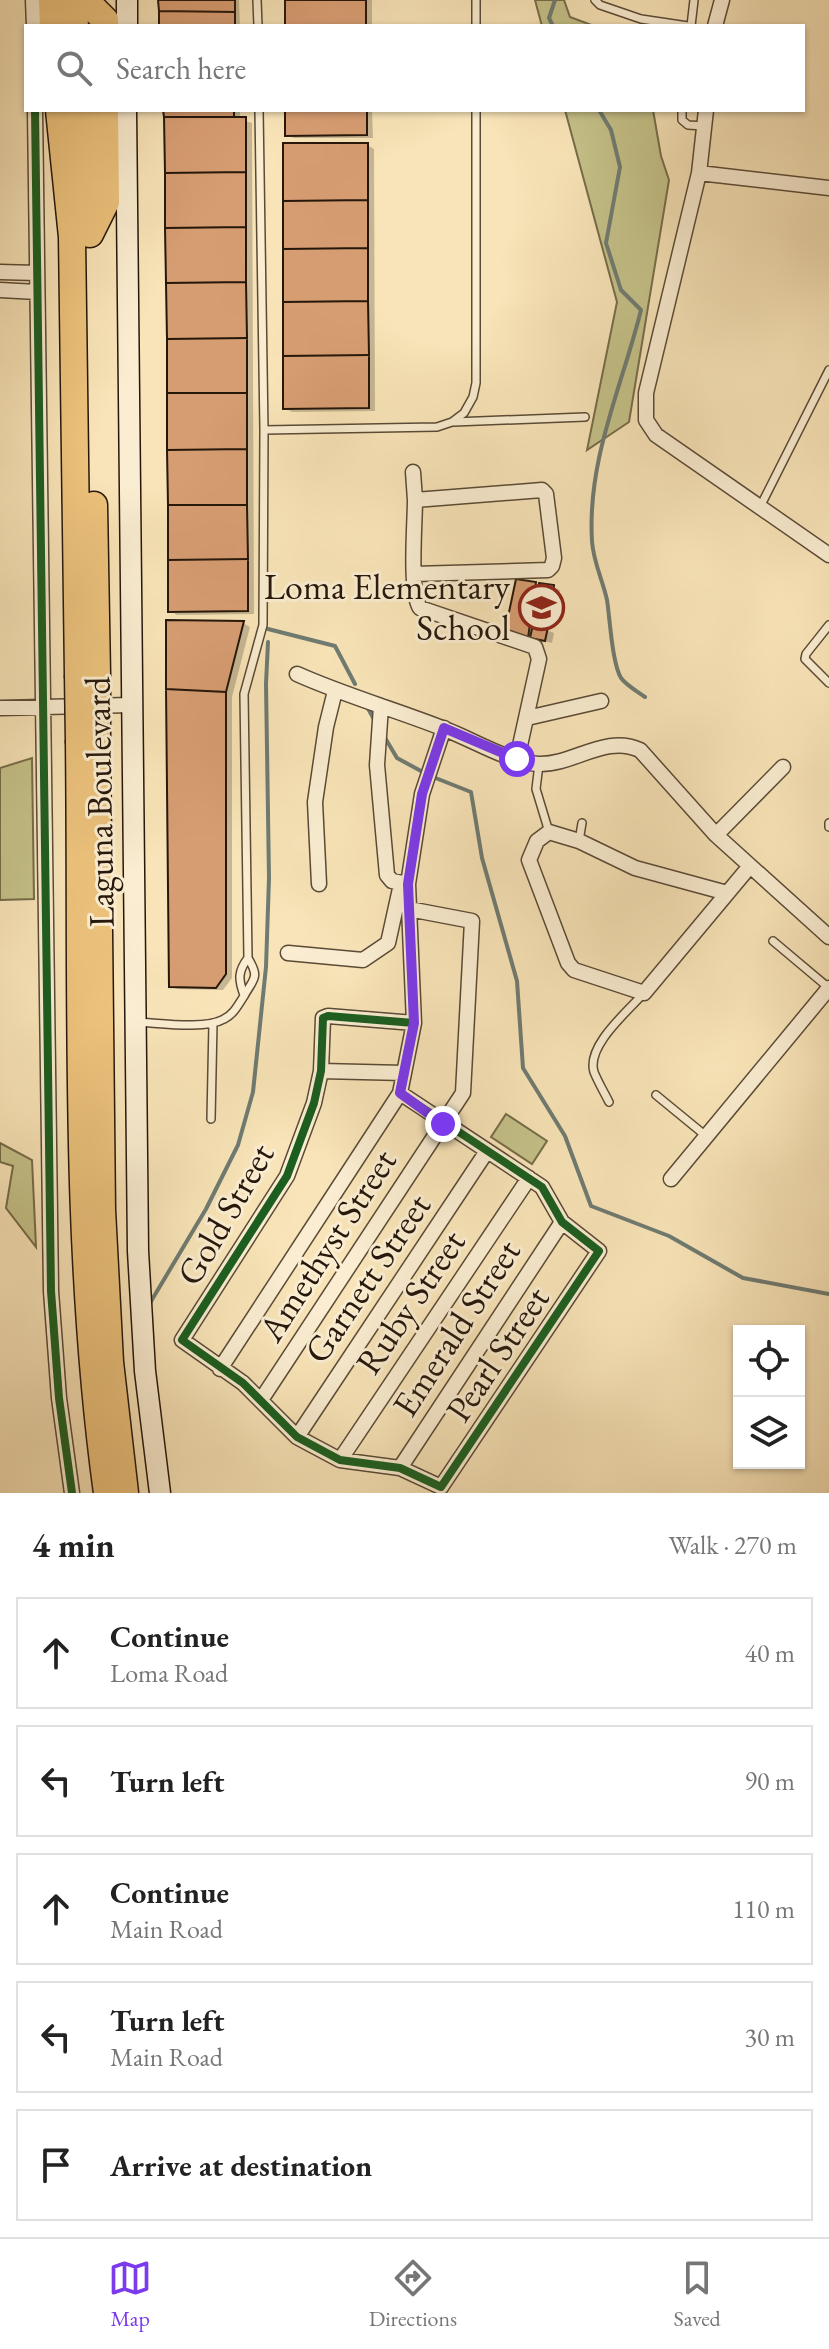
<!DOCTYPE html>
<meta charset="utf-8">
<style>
body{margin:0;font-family:"EB Garamond",serif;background:#f6f6f6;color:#222}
.controls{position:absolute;right:24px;bottom:24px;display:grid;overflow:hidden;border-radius:0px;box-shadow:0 2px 6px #0004}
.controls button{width:72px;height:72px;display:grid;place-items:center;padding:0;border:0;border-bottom:2px solid #e0e0e0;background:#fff;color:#222;font:40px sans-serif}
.stop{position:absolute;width:24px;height:24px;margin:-18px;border:6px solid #7c3aed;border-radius:50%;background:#fff}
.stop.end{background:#7c3aed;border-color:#fff;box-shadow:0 2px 8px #0008}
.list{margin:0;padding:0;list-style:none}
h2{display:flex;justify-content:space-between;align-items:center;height:104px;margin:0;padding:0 32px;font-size:34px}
h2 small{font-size:26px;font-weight:400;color:#767676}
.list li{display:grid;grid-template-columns:52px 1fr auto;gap:24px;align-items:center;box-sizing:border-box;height:112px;margin:0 16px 16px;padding:0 16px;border:2px solid #e0e0e0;border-radius:0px}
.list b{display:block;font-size:30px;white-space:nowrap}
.list p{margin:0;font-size:26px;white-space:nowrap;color:#767676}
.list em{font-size:26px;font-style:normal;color:#767676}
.icon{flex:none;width:44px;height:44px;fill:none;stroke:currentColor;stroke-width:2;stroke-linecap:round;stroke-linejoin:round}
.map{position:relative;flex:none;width:829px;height:1493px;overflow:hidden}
.search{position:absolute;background:#fff;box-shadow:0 2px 6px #0004;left:24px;right:24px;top:24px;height:88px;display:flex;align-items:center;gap:20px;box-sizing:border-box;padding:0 28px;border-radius:0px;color:#767676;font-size:30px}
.sheet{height:744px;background:#fff}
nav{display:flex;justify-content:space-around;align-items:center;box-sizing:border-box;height:112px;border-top:2px solid #e0e0e0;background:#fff;font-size:22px;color:#767676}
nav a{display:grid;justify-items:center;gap:4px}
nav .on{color:#7c3aed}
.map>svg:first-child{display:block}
</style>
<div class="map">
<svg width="829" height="1493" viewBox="0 0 829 1493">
<rect width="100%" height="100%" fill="#f8e4b8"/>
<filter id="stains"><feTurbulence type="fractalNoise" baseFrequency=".0025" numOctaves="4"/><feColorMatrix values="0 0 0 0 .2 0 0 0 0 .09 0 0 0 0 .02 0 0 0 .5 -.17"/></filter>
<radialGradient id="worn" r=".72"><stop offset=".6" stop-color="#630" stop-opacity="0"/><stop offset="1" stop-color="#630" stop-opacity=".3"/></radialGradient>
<!-- green -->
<path fill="#c5c289" stroke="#766c4a" stroke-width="2" d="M535,0H564L570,17L594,26H542Z
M565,110H653L661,156L669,180L629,422L587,450L617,302Z
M32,758L34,899L0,900V768Z
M506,1114L547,1141L532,1164L491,1137Z
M0,1143L32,1160L36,1247L6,1208L13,1166L0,1162Z"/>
<!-- shadow -->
<path fill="#0003" d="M161,0H239L240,26H161Z
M287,0H372V26H287Z
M165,110H240V119L252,123L254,614L177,615L170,611Z
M287,110H372L373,138H294L287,135Z
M367,145L374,149L375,411L292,412L285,408Z
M535,584L540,587H553L560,590L558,604L540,600L536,626L554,633L552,643L514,634Z
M168,622L243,623L250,627L232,697V978L223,990L177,989L171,986Z"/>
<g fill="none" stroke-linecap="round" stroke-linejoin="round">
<!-- stream -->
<path stroke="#6f7b72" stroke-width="4" d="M553,26L549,18L555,0
M599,110L611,130L620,167L606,243L621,290L641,310C622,387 587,459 592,541C593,561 603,581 607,600C610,619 612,663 621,678C626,685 638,692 645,697
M268,629L335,646L355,684
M366,705L375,721
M384,736L397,758L421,771
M433,777L471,792L482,858L517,981L523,1068L565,1136L591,1206L669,1236L743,1278L829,1294
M150,1303L206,1209L238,1145L253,1092L266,967L269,878L266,684L268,642"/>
</g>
<!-- building -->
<path fill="#d79d72" stroke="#26170b" stroke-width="2" d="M158,0H235V12L159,11Z
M285,0H366V26H285Z
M159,11L235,12V26H159Z
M163,110H234V117H164Z
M285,110H367V135L285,136Z
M164,117H246V172L165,173Z
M283,143H368V200L283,201Z
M246,172V227L165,228V173Z
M368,200V248L283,249V201Z
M246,227V282L166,283L165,228Z
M368,248V301L283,302V249Z
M246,282L247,338L167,339L166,283Z
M368,301L369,355L283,356V302Z
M247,338V393H167V339Z
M369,355V408L283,409V356Z
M167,393H247V449L167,450Z
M247,449V505H168L167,450Z
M168,505H247L248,559L168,560Z
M248,559V611L168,612V560Z
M516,579L536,582L528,638L505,631Z
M539,583L554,585L552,602L536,600Z
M166,620L244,621L226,692L166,689Z
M533,624L548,627L545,641L530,638Z
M166,689L226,692V974L216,988L169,987Z"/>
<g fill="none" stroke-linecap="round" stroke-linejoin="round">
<defs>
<path id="service" d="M257,0L258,26
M476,0V26
M595,0L600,5L641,19L688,26
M691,26L694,0
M682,110V120L688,125L704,126
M454,422L585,417
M264,430L437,427L452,422L464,413L473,397L476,383V110
M760,507L829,370
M829,625L806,654L805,659L829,683
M539,764L536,789L549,832
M829,823V827
M579,841L582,823
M773,941L829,988
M244,995C238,979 238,971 248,958
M137,1022C160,1023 205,1030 224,1019C234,1014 238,1005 244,996C254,978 260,978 248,958L244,694L263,625L264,430L259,110
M656,1095L706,1136
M609,1102C604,1092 598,1082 594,1072C586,1046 628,1011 644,993
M211,1119L213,1023"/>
<path id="minor" d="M33,0L34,26
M715,26L722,0
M35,110L51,1291L59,1398L72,1493
M706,110L699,173L646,393V420L656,435L829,555
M699,173L829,188
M0,272L37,273
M0,290L37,292
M413,472L415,500
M414,574L548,570L552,566L554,558L546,494L542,490L415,500C415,523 409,591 420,608L535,647L539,659L517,759
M297,674C346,696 397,710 447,730C473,740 511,763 539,764C574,765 605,734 640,750L716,835L829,937
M381,706L377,765L387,875L392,881L408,884
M0,708L131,705
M527,718L601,701
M716,835L783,767
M319,884L315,802L326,727L335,691
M727,893L635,868L579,841L549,832L537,841L529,860L568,963L574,970L644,993L750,866
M288,953L363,960L388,943L401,884
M321,1071L404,1073
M400,1093L542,1187L562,1222L599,1251L441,1487L400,1468L340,1460L297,1437L243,1383L182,1340L287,1176L314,1103L321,1071L323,1018L328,1016L414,1023
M671,1179L829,988
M220,1369L400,1093L414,1023L408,884L422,794L444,728
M261,1400L463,1093L472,921L409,909
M297,1437L487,1151
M340,1460L529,1178
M400,1468L562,1222"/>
<path id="secondary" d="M127,26V0
M126,110L138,1251L145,1371L160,1493"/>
<path id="motorway" d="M52,0L53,26
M73,0L75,26
M85,0L105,20V26
M59,110L72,237L78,675
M80,110L87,214
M90,234L106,202L105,110
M94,505L97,675
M79,743C82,993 73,1245 107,1493
M97,743L102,1210L110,1362L125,1493"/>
</defs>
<!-- service casing -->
<use href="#service" stroke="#5a4a36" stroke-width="10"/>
<!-- minor casing -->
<use href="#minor" stroke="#5a4a36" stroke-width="17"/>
<!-- secondary casing -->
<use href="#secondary" stroke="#26170b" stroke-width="23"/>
<!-- motorway casing -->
<use href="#motorway" stroke="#26170b" stroke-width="29"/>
<!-- service -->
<use href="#service" stroke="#faedd1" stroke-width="7"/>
<!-- minor -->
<use href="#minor" stroke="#faedd1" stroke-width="14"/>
<!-- secondary -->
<use href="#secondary" stroke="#faedd1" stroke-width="20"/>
<!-- motorway -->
<use href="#motorway" stroke="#ecc27c" stroke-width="26"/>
<defs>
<path id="motorway-bridge" d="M78,675L79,743
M97,675V743"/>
</defs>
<!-- motorway-bridge casing -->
<use href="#motorway-bridge" stroke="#26170b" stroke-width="29" stroke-linecap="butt"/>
<!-- motorway-bridge -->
<use href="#motorway-bridge" stroke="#ecc27c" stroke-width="26"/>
<defs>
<path id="cycleway" d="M35,110L51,1291L59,1398L72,1493
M400,1093L542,1187L562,1222L599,1251L441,1487L400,1468L340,1460L297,1437L243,1383L182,1340L287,1176L314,1103L321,1071L323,1018L328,1016L414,1023"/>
</defs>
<!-- cycleway casing -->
<use href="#cycleway" stroke="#faedd1" stroke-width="13"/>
<!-- cycleway -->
<use href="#cycleway" stroke="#1b5e20" stroke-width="8"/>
</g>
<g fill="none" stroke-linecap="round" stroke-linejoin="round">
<!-- route -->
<path stroke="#7c3aed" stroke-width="10" d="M443,1124L400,1093L414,1023L408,884L422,794L444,728L517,759"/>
</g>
<!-- icons -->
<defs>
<symbol id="school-ring" viewBox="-11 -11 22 22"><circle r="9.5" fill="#faedd1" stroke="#8f2418" stroke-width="1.5"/><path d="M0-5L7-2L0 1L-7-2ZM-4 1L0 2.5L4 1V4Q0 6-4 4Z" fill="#8f2418"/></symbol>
</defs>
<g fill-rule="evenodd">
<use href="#school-ring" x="516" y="582" width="51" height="51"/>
</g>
<g text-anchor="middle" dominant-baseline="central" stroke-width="6" stroke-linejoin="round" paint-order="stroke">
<!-- poi labels -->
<g font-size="36" fill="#26170b" stroke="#faedd1" text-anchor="end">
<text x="510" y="586">Loma Elementary<tspan x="510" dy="41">School</tspan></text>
</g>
<!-- street labels -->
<g font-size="36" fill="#26170b" stroke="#faedd1">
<text transform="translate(99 802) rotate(-91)">Laguna Boulevard</text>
<text transform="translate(225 1214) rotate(-60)">Gold Street</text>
<text transform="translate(327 1245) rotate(-57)">Amethyst Street</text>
<text transform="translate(367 1278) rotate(-56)">Garnett Street</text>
<text transform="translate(410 1302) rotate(-56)">Ruby Street</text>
<text transform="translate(456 1328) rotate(-57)">Emerald Street</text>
<text transform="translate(497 1354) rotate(-56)">Pearl Street</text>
</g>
</g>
<rect width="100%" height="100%" filter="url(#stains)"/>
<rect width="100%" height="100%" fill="url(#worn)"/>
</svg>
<div class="controls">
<button><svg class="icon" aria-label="locate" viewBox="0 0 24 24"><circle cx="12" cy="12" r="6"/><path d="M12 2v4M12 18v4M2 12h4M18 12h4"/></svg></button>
<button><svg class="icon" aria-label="layers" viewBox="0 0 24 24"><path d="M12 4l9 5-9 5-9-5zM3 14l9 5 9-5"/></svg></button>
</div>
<div class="stop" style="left:517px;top:759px"></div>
<div class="stop end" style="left:443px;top:1124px"></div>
<div class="search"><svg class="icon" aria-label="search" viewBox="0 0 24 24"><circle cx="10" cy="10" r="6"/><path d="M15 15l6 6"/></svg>Search here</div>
</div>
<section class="sheet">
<h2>4 min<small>Walk · 270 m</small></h2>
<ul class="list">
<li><svg class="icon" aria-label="ahead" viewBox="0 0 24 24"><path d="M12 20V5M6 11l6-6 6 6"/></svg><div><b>Continue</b><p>Loma Road</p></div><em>40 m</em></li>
<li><svg class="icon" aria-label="left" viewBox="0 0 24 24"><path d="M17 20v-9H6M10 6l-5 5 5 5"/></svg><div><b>Turn left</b></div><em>90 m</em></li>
<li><svg class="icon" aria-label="ahead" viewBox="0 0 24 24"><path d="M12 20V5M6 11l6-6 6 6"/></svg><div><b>Continue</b><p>Main Road</p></div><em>110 m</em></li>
<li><svg class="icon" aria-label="left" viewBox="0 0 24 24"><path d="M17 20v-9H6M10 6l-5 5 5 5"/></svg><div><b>Turn left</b><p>Main Road</p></div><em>30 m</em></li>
<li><svg class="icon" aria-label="arrive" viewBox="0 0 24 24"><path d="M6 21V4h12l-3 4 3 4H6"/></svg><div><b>Arrive at destination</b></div></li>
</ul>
</section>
<nav>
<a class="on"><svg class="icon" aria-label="map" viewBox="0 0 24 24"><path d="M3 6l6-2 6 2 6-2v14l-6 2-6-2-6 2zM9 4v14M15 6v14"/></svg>Map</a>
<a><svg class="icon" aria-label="directions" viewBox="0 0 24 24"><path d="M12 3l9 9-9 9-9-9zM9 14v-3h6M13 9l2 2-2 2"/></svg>Directions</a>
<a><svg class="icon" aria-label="saved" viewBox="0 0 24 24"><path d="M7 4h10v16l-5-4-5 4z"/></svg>Saved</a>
</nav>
